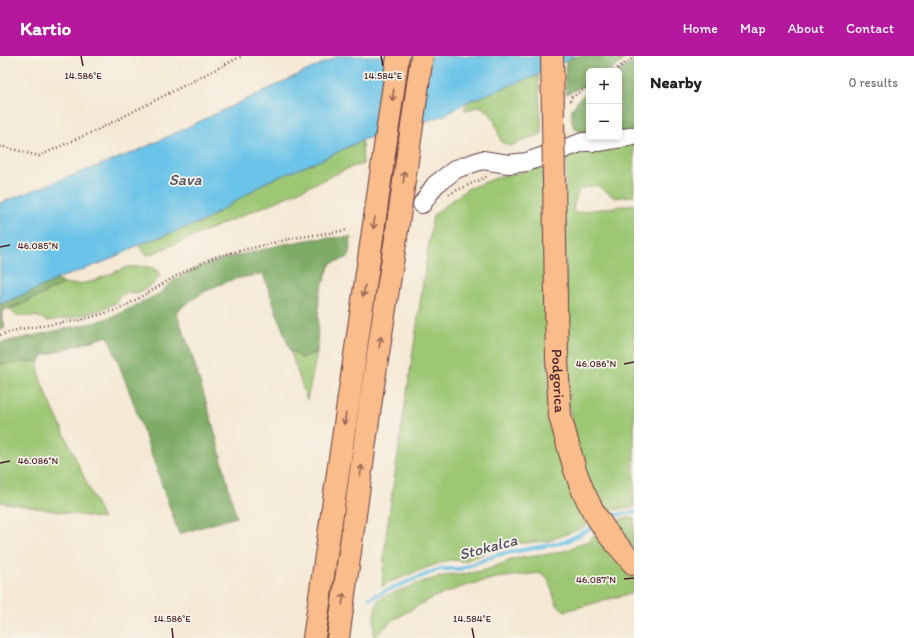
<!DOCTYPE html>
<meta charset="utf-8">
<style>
body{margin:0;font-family:Itim,sans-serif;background:#f6f6f6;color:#202124}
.controls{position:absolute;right:12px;top:12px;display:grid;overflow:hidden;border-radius:6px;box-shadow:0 2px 6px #0003}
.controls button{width:36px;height:36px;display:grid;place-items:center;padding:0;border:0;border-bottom:1px solid #e0e0e0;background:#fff;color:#202124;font:20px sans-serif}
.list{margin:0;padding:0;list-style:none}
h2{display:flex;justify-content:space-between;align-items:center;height:52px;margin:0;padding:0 16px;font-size:17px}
h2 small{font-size:13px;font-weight:400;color:#757577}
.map{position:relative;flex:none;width:634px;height:582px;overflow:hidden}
header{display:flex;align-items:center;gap:24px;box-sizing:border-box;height:56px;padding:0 20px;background:#b5179e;color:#fff}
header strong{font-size:19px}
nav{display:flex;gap:22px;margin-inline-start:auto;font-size:14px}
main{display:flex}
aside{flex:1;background:#fff}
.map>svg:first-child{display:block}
</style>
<header>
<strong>Kartio</strong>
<nav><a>Home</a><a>Map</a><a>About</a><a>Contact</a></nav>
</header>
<main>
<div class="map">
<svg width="634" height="582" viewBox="0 0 634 582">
<rect width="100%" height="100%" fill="#f7f3e8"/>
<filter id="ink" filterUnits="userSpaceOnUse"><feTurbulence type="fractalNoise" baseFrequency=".025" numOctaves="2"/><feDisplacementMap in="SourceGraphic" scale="8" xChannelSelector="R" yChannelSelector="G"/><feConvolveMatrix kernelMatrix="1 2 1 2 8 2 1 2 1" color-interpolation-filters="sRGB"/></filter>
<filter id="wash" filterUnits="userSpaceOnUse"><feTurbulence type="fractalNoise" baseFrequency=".012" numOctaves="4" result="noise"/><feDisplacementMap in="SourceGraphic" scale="16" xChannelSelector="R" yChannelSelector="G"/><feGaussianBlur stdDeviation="0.9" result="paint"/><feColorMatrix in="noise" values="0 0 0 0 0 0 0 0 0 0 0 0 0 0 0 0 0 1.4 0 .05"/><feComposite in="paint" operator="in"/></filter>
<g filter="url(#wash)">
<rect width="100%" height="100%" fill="#f5e9d5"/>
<!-- green -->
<path fill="#9dc774" stroke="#747350" d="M538,19L542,78L510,90L501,86C496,72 495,55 478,50L469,54H465V51L469,45Z
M362,84L363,108L349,112L269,149L260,152L149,199L145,198L138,189L204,165L266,126L321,104Z
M634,84V140L615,142L597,129L579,133L574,147L573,157L634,148V451L604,455L584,414L569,352L564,153L567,97Z
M543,108L550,355L558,398L564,415L574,439L589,466L585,471L548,485L498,489L478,500L464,505L449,504L426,512L387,527L382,531L386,479L433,159L467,133L504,119L518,117Z
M127,211C138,211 155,207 160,219L154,228L137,237L129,236L121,239L116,247L97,255L71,262L47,265L39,261L15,259L10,253L27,246L63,228H80L93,225Z
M290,294L302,302L313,297H317L307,344Z
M40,305L38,309L41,326L103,463L0,446V308Z
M634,461V493L610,465Z
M595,476L615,501L634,522V539L632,537L565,555L557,549L547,521L540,517L496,522L465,530L432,542L393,564L374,582V558L378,544L385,540L425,525L451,518L458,519L486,514L513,503L550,498L568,494L579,488L590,485Z"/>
<!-- forest -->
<path fill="#7eac66" stroke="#646648" d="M575,0H629L610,15H589V27L573,35L566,38L565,21L566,4Z
M634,6V76L619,80V15Z
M589,35V80C571,73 571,70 572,52L575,49L579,43Z
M351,181L349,201L330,208L319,239L317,297H313L302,302L290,294L263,218C254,220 243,221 235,223C213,229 193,242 176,256L190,293L213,369L236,461L179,478L131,340L108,280L42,300L40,305L0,308V287L96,266L115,260L160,237L175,223L199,211L226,202L250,197L280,189L313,183Z
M57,223L63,228L27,246L2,255V263L5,272L0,275V248L34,234Z"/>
<!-- water -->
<path fill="#6bc3e8" stroke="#5a718a" d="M338,0H575L538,19L469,45L443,60L362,84L321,104L266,126L204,165L138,189L104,206L57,223L34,234L0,248V147L137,95Z"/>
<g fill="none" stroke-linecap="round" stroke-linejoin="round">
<!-- stream -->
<path stroke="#6bc3e8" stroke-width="4" d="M606,463L610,460L634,456
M370,542L395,531L440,513H460L496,499L565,486L595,470"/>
</g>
</g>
<g filter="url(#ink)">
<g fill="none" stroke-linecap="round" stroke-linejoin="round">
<defs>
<path id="minor" d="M422,148L435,129L456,113L482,104L509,108L527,106L583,86H600L634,80"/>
<g id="major">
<path id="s1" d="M554,122L557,303L560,360L575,414L583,435L593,455L608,478L634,508"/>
</g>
<path id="highway" d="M314,582L370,196
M338,582L371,343L395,188"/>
</defs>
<!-- minor casing -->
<use href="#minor" stroke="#643d44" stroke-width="20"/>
<!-- major casing -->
<use href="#major" stroke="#643d44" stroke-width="24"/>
<!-- highway casing -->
<use href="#highway" stroke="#643d44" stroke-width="24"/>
<!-- path -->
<path stroke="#643d44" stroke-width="2.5" stroke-dasharray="1 3" stroke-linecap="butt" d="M614,15L634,1
M570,45L572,41L589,30
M0,90L39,100L101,72L242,0
M449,138L488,120
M0,279L20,273L81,264L120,253L178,219L214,201L294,182L348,174"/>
<!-- minor -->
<use href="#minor" stroke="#fff" stroke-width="18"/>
<!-- major -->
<use href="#major" stroke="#f9bc8a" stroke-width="22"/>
<!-- highway -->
<use href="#highway" stroke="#f9bc8a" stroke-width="22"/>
<defs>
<path id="major-bridge" d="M552,0L554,122"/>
<path id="highway-bridge" d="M395,188L422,0
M370,196L398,0"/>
</defs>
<!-- major-bridge casing -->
<use href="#major-bridge" stroke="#643d44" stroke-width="24" stroke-linecap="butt"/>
<!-- highway-bridge casing -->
<use href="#highway-bridge" stroke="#643d44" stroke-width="24" stroke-linecap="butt"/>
<!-- major-bridge -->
<use href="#major-bridge" stroke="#f9bc8a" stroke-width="22"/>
<!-- highway-bridge -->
<use href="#highway-bridge" stroke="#f9bc8a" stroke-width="22"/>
</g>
<!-- one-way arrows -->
<defs><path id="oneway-shaft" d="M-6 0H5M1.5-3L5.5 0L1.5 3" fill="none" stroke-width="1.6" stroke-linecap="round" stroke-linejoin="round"/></defs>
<g stroke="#996656">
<use href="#oneway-shaft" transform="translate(393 39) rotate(98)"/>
<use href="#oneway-shaft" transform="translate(404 121) rotate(-82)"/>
<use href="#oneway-shaft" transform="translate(374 167) rotate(98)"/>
<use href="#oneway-shaft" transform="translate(364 235) rotate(98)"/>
<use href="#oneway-shaft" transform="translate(380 286) rotate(-81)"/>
<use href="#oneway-shaft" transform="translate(345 363) rotate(98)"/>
<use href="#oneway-shaft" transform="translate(361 415) rotate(-82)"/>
<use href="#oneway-shaft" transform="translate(343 543) rotate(-82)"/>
</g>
</g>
<!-- ticks -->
<path fill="none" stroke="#4a1f2b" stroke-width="1.5" d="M81,0L83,10M381,0L383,10M0,191L10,189M624,308L634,306M0,407L10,405M624,523L634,522M172,572L173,582M472,572L474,582"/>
<g text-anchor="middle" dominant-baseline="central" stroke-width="3.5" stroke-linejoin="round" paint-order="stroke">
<!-- street labels -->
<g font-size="15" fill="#4a1f2b" stroke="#f7f3e8">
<text stroke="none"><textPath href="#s1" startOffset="203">Podgorica</textPath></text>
</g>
<!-- water labels -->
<g font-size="16" font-style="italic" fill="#545064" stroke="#f7f3e8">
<text x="185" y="123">Sava</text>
<text transform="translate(488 491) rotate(-15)">Stokalca</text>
</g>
</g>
<g font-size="10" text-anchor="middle" fill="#4a1f2b" stroke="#f7f3e8" stroke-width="3.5" stroke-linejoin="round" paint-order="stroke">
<text x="83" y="23">14.586°E</text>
<text x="383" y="23">14.584°E</text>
<text x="38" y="193">46.085°N</text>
<text x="596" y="311">46.086°N</text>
<text x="38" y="408">46.086°N</text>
<text x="596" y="527">46.087°N</text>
<text x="172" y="566">14.586°E</text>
<text x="472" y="566">14.584°E</text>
</g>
</svg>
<div class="controls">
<button>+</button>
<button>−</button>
</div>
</div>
<aside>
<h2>Nearby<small>0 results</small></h2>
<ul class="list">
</ul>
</aside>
</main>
